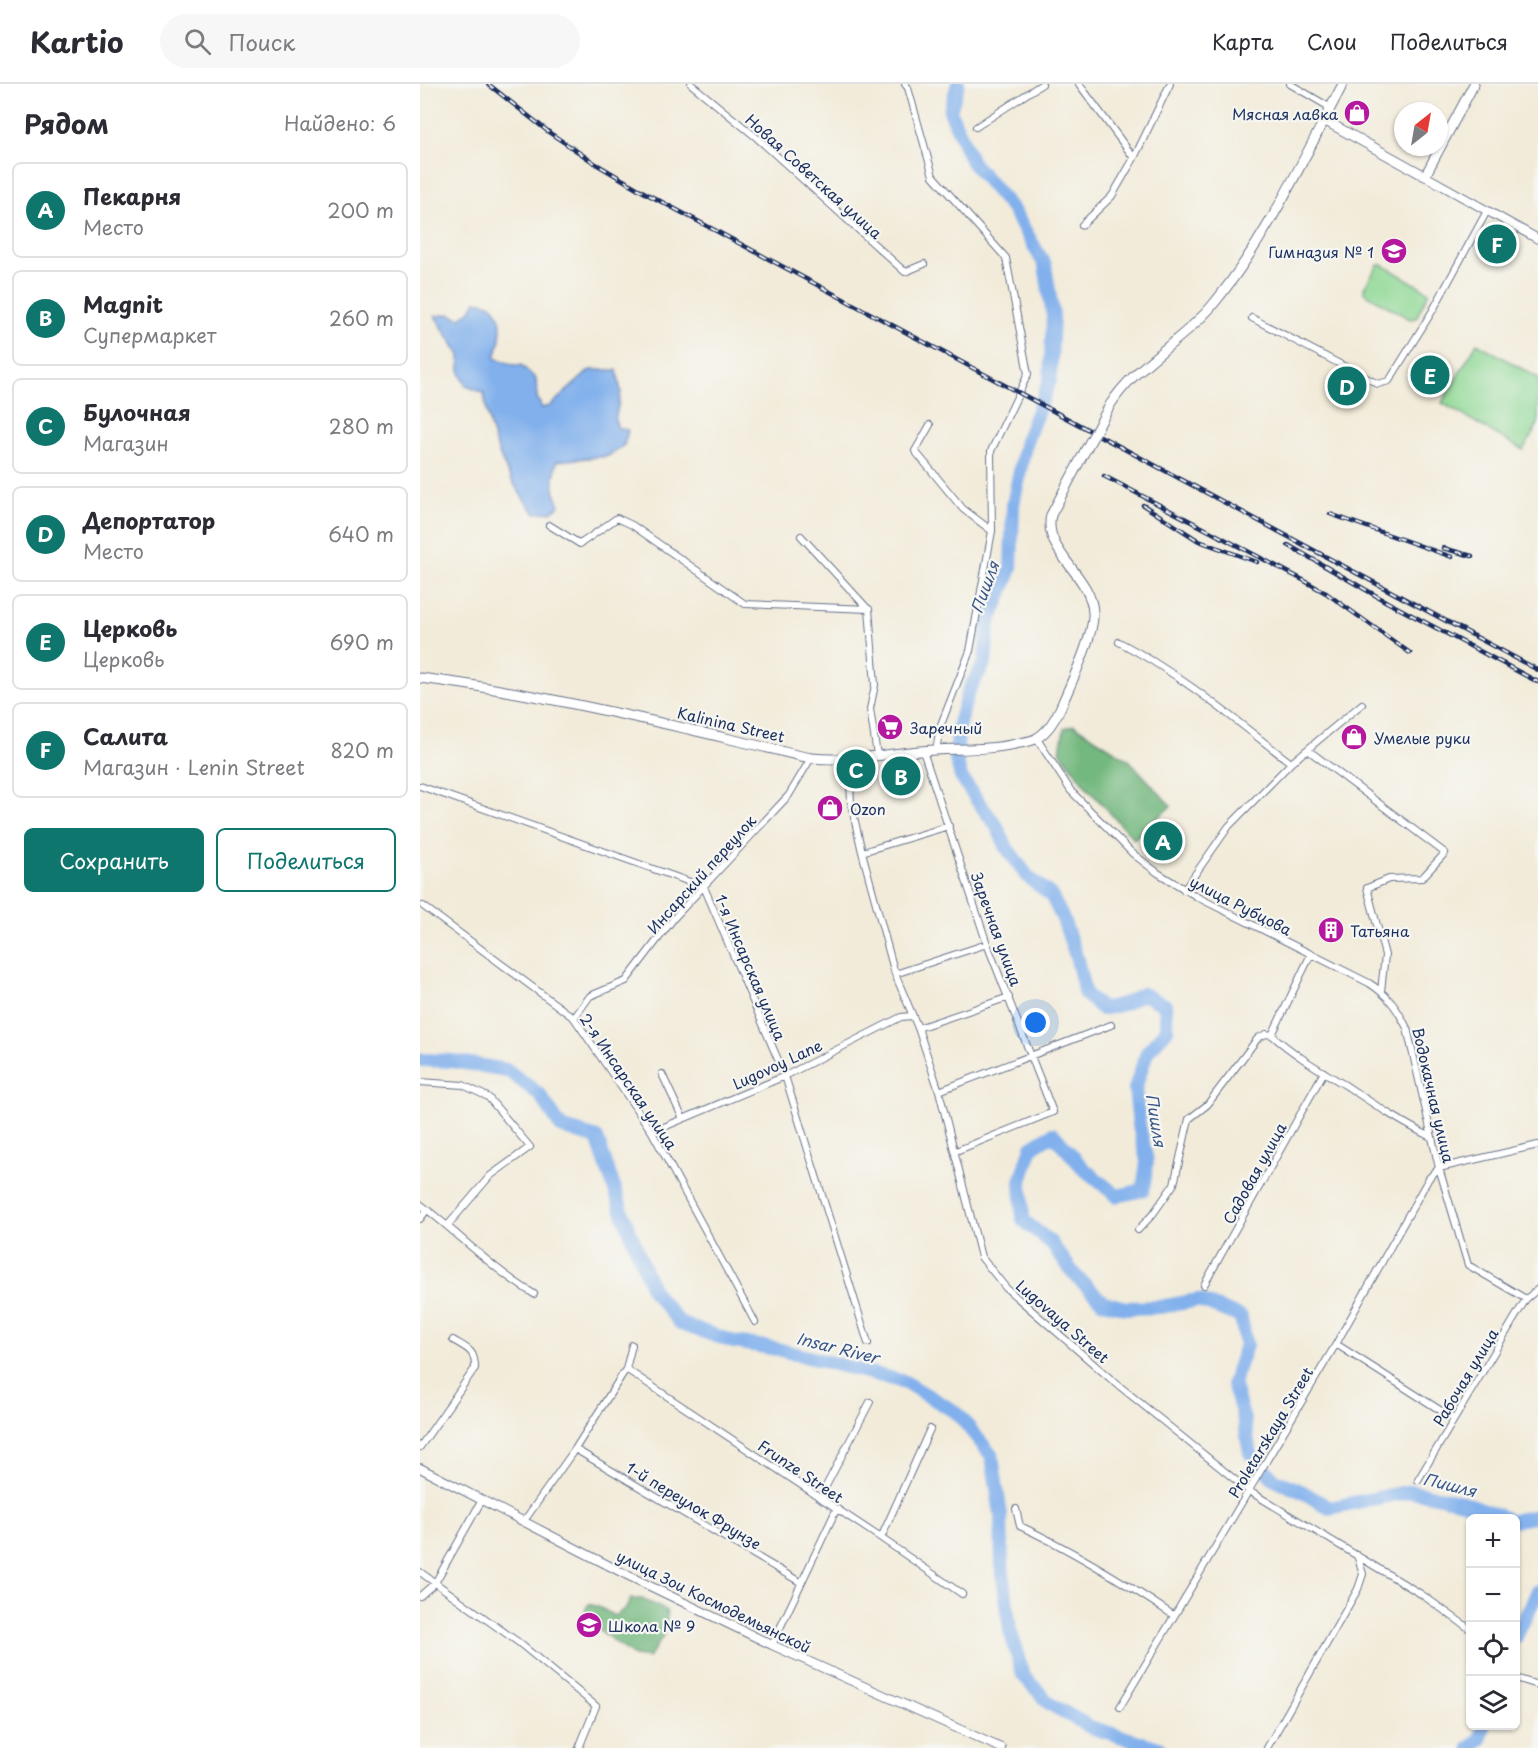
<!DOCTYPE html>
<html lang="ru">
<meta charset="utf-8">
<style>
body{margin:0;font-family:"Playpen Sans",sans-serif;background:#f7f7f7;color:#2b2b33}
.controls{position:absolute;right:18px;bottom:18px;display:grid;overflow:hidden;border-radius:9px;box-shadow:0 2px 4px #0004}
.controls button{width:54px;height:54px;display:grid;place-items:center;padding:0;border:0;border-bottom:2px solid #e1e1e2;background:#fff;color:#2b2b33;font:30px sans-serif}
.compass{position:absolute;left:974px;top:18px;width:54px;height:54px;border-radius:50%;background:#fff;box-shadow:0 2px 4px #0004;rotate:31deg}
.you{position:absolute;left:616px;top:939px;width:21px;height:21px;margin:-15px;border:4px solid #fff;border-radius:50%;background:#1a73e8;box-shadow:0 0 0 9px #1a73e833}
.badge{display:grid;place-items:center;width:39px;height:39px;border-radius:50%;background:#0f766e;color:#fff;font-size:20px;font-weight:700}
.pin{position:absolute;translate:-50% -50%;border:3px solid #fff;box-shadow:0 2px 6px #0006}
.list{margin:0;padding:0;list-style:none}
h2{display:flex;justify-content:space-between;align-items:center;height:78px;margin:0;padding:0 24px;font-size:26px}
h2 small{font-size:20px;font-weight:400;color:#7c7c81}
.list li{display:grid;grid-template-columns:39px 1fr auto;gap:18px;align-items:center;box-sizing:border-box;height:96px;margin:0 12px 12px;padding:0 12px;border:2px solid #e1e1e2;border-radius:9px}
.list b{display:block;font-size:22px;white-space:nowrap}
.list p{margin:0;font-size:20px;white-space:nowrap;color:#7c7c81}
.list em{font-size:20px;font-style:normal;color:#7c7c81}
.actions{display:flex;gap:12px;padding:18px 24px}
.actions a{flex:1;padding:14px 0;border:2px solid #0f766e;border-radius:9px;text-align:center;font-size:21px;color:#0f766e}
.actions .main{background:#0f766e;color:#fff}
.icon{flex:none;width:33px;height:33px;fill:none;stroke:currentColor;stroke-width:2;stroke-linecap:round;stroke-linejoin:round}
.map{position:relative;flex:none;width:1118px;height:1664px;overflow:hidden}
header{display:flex;align-items:center;gap:36px;box-sizing:border-box;height:84px;padding:0 30px;background:#fff;border-bottom:2px solid #e1e1e2}
header strong{font-size:28px}
nav{display:flex;gap:33px;margin-inline-start:auto;font-size:21px}
.search{width:420px;height:54px;background:#f7f7f7;display:flex;align-items:center;gap:15px;box-sizing:border-box;padding:0 21px;border-radius:33px;color:#7c7c81;font-size:22px}
main{display:flex}
aside{flex:1;background:#fff}
.map>svg:first-child{display:block}
</style>
<header>
<strong>Kartio</strong>
<div class="search"><svg class="icon" aria-label="search" viewBox="0 0 24 24"><circle cx="10" cy="10" r="6"/><path d="M15 15l6 6"/></svg>Поиск</div>
<nav><a>Карта</a><a>Слои</a><a>Поделиться</a></nav>
</header>
<main>
<aside>
<h2>Рядом<small>Найдено: 6</small></h2>
<ul class="list">
<li><span class="badge">A</span><div><b>Пекарня</b><p>Место</p></div><em>200 m</em></li>
<li><span class="badge">B</span><div><b>Magnit</b><p>Супермаркет</p></div><em>260 m</em></li>
<li><span class="badge">C</span><div><b>Булочная</b><p>Магазин</p></div><em>280 m</em></li>
<li><span class="badge">D</span><div><b>Депортатор</b><p>Место</p></div><em>640 m</em></li>
<li><span class="badge">E</span><div><b>Церковь</b><p>Церковь</p></div><em>690 m</em></li>
<li><span class="badge">F</span><div><b>Салита</b><p>Магазин · Lenin Street</p></div><em>820 m</em></li>
</ul>
<div class="actions"><a class="main">Сохранить</a><a>Поделиться</a></div>
</aside>
<div class="map">
<svg width="1118" height="1664" viewBox="0 0 1118 1664">
<rect width="100%" height="100%" fill="#f6f6f2"/>
<filter id="ink" filterUnits="userSpaceOnUse"><feTurbulence type="fractalNoise" baseFrequency=".0167" numOctaves="2"/><feDisplacementMap in="SourceGraphic" scale="12" xChannelSelector="R" yChannelSelector="G"/><feConvolveMatrix kernelMatrix="1 2 1 2 8 2 1 2 1" color-interpolation-filters="sRGB"/></filter>
<filter id="wash" filterUnits="userSpaceOnUse"><feTurbulence type="fractalNoise" baseFrequency=".008" numOctaves="4" result="noise"/><feDisplacementMap in="SourceGraphic" scale="24" xChannelSelector="R" yChannelSelector="G"/><feGaussianBlur stdDeviation="1.35" result="paint"/><feColorMatrix in="noise" values="0 0 0 0 0 0 0 0 0 0 0 0 0 0 0 0 0 1.4 0 .05"/><feComposite in="paint" operator="in"/></filter>
<g filter="url(#wash)">
<rect width="100%" height="100%" fill="#f2ebd9"/>
<!-- green -->
<path fill="#8fd894" stroke="#558479" stroke-width="1.5" d="M958,181H963L1009,208L996,234L990,235L944,209V204Z
M1057,259L1118,294V340L1103,366L1022,319Z"/>
<!-- forest -->
<path fill="#73b87e" stroke="#47746e" stroke-width="1.5" d="M654,641L709,676L751,722L714,755L667,704L640,667L644,644Z
M211,1515H222L246,1526C251,1546 239,1558 228,1574L214,1572L187,1552L171,1539L165,1526L169,1520L181,1524L194,1532L206,1524Z"/>
<!-- water -->
<path fill="#81b0ec" stroke="#4e70a5" stroke-width="1.5" d="M56,217C61,218 68,219 71,221C87,233 80,258 75,274L94,281H101L116,295L117,313L122,324L130,322L170,286H197L201,308L195,336L198,344L208,346L204,361L188,372L137,377C133,396 131,404 140,421L131,428L115,429C86,396 69,353 64,309L46,302L40,289V271L15,232L29,230L40,234L51,226Z"/>
<g fill="none" stroke-linecap="round" stroke-linejoin="round">
<!-- river -->
<path stroke="#81b0ec" stroke-width="14" d="M538,0L530,27L552,78L593,126L625,181L633,232L630,296L606,357L593,421L591,485L568,542L565,578L549,606L539,639L536,675L541,693L559,719L576,741L587,764L608,793L631,811L643,835L657,875L665,910L682,925L703,920L723,910L745,921L747,946L727,968L715,1005L719,1041L727,1077L723,1106L697,1112L664,1085L633,1050L612,1063L601,1097L603,1136L630,1158L655,1191L683,1218L706,1224L740,1223L778,1216L821,1233L826,1261L813,1299L824,1336L830,1369L855,1396L883,1408L909,1424L991,1407L1043,1418L1085,1434
M0,976L32,977L87,986L120,1011L141,1043L177,1054L202,1127L233,1207L261,1240L314,1258L357,1265L485,1298L537,1329L572,1372L581,1431L582,1482L590,1546L603,1591L630,1620L670,1643L739,1664
M1096,1436L1118,1432
M1096,1553L1118,1507
M1050,1664L1060,1656L1064,1642"/>
</g>
</g>
<g filter="url(#ink)">
<g fill="none" stroke-linecap="round" stroke-linejoin="round">
<defs>
<path id="minor" d="M271,0L337,54L485,188L504,180
M485,0L488,4L513,92L586,174L608,290L571,367L572,447L550,567L520,643L516,667
M659,0L714,74
M870,0L911,24
M556,43L622,0
M662,141L692,112L714,74L750,0
M832,234L958,300L969,297L1013,226L1067,127
M510,341L495,367L543,425L572,447
M129,441L160,460L197,434L212,441L325,520L449,525L455,601L450,625L457,671
M381,452L448,525
M699,558C761,590 816,637 871,679
M617,655L651,707L712,769L738,789L779,814L949,899C968,911 977,924 987,944L1019,1084L1048,1181L1106,1215
M888,666L1025,769L1002,794L969,795L947,804L965,871L961,907
M503,667L567,860L633,1028L536,1067
M429,674L431,720L442,768L475,890L498,944L519,1007L561,1173L586,1204L692,1296L829,1407L1001,1510L1050,1545
M0,702L284,803L365,992L448,1259
M442,768L529,742
M764,806L809,742L871,679L942,620
M3,822L154,934L232,1048L335,1238
M475,890L567,860
M154,934L170,912L206,897L254,834L369,711L391,674
M498,944L589,913
M852,951C874,971 902,987 928,1003C955,1021 982,1039 1011,1053
M852,951L891,870
M242,990L263,1035
M0,998L43,1001L68,1013L110,1063L70,1092L28,1141
M519,1007L691,941
M232,1048L365,992L481,933L491,932
M1019,1084L1118,1061
M0,1120C38,1149 72,1185 114,1210
M0,1135L7,1126
M718,1146L733,1130L754,1100L769,1035L787,1021L838,954L846,950L852,951
M784,1201L904,988
M916,1260L1034,1335
M206,1285L461,1454L542,1510
M0,1363L55,1284C55,1266 48,1265 33,1256
M155,1365L380,1498
M998,1396L1106,1215L1118,1205
M403,1416L405,1404L450,1318
M596,1425L600,1442C654,1467 704,1498 753,1531
M104,1437L155,1365L206,1285L212,1261
M461,1454L510,1345
M0,1488L98,1558L176,1622L159,1664
M0,1512L15,1499L62,1416
M352,1561L416,1426
M1099,1595L1118,1601
M700,1623L916,1260L1009,1094L1019,1084
M847,1664L938,1505L943,1490L937,1471"/>
<path id="tertiary" d="M1005,92L1118,155
M0,1384L209,1492L352,1561L581,1664"/>
<path id="secondary" d="M904,36L1005,92L1054,0
M690,321C715,281 761,258 791,223C846,157 883,75 923,0
M0,594C90,605 179,625 268,645C296,652 324,658 352,665C365,668 378,672 392,674C427,678 465,670 500,667C534,664 567,667 600,659C605,658 613,657 617,654C629,647 638,630 643,618C652,597 675,549 673,528C671,491 622,467 631,431L665,367"/>
</defs>
<!-- minor casing -->
<use href="#minor" stroke="#667189" stroke-width="8"/>
<!-- tertiary casing -->
<use href="#tertiary" stroke="#667189" stroke-width="10"/>
<!-- secondary casing -->
<use href="#secondary" stroke="#667189" stroke-width="11"/>
<!-- minor -->
<use href="#minor" stroke="#fff" stroke-width="6"/>
<!-- tertiary -->
<use href="#tertiary" stroke="#fff" stroke-width="8"/>
<!-- secondary -->
<use href="#secondary" stroke="#fff" stroke-width="9"/>
<defs>
<path id="rail" d="M68,0L130,49L176,80L227,110L1118,586
M684,392L883,496L906,509L990,569
M723,421L779,457L837,478
M910,430L1032,473
M868,461L967,518L1118,598
M1023,464L1052,472"/>
</defs>
<!-- rail casing -->
<use href="#rail" stroke="#1b2f5e" stroke-width="4.5"/>
<!-- rail -->
<use href="#rail" stroke="#f6f6f2" stroke-width="2" stroke-dasharray="7" stroke-linecap="butt"/>
<defs>
<path id="secondary-bridge" d="M665,367L690,321"/>
</defs>
<!-- secondary-bridge casing -->
<use href="#secondary-bridge" stroke="#667189" stroke-width="11" stroke-linecap="butt"/>
<!-- secondary-bridge -->
<use href="#secondary-bridge" stroke="#fff" stroke-width="9"/>
</g>
</g>
<!-- icons -->
<defs>
<symbol id="shop-disc" viewBox="-11 -11 22 22"><circle r="9.5" fill="#b5179e" stroke="#f6f6f2"/><path d="M-5-2.5h2.3a2.7 3.5 0 0 1 5.4 0H5L5.5 6h-11ZM-1.5-2.5h3a1.5 2.3 0 0 0-3 0Z" fill="#fff"/></symbol>
<symbol id="school-disc" viewBox="-11 -11 22 22"><circle r="9.5" fill="#b5179e" stroke="#f6f6f2"/><path d="M0-5L7-2L0 1L-7-2ZM-4 1L0 2.5L4 1V4Q0 6-4 4Z" fill="#fff"/></symbol>
<symbol id="supermarket-disc" viewBox="-11 -11 22 22"><circle r="9.5" fill="#b5179e" stroke="#f6f6f2"/><path d="M-6-5.5h2.5l.6 2H6L4.5 2H-2.5L-4.4-4H-6ZM-1.5 3.2a1.3 1.3 0 1 0 .1 0ZM3 3.2a1.3 1.3 0 1 0 .1 0Z" fill="#fff"/></symbol>
<symbol id="building-disc" viewBox="-11 -11 22 22"><circle r="9.5" fill="#b5179e" stroke="#f6f6f2"/><path d="M-4-6H4V6H1V3H-1V6H-4ZM-2.5-4.3h1.7v1.8h-1.7ZM.8-4.3h1.7v1.8H.8ZM-2.5-1h1.7V.8h-1.7ZM.8-1h1.7V.8H.8Z" fill="#fff"/></symbol>
</defs>
<g fill-rule="evenodd">
<use href="#shop-disc" x="922" y="14" width="30" height="30"/>
<use href="#school-disc" x="959" y="152" width="30" height="30"/>
<use href="#supermarket-disc" x="455" y="628" width="30" height="30"/>
<use href="#shop-disc" x="919" y="638" width="30" height="30"/>
<use href="#shop-disc" x="395" y="709" width="30" height="30"/>
<use href="#building-disc" x="896" y="831" width="30" height="30"/>
<use href="#school-disc" x="154" y="1526" width="30" height="30"/>
</g>
<g text-anchor="middle" dominant-baseline="central" stroke-width="4.5" stroke-linejoin="round" paint-order="stroke">
<!-- poi labels -->
<g font-size="15" fill="#1b2f5e" stroke="#f6f6f2" text-anchor="start">
<text x="918" y="29" text-anchor="end">Мясная лавка</text>
<text x="954" y="167" text-anchor="end">Гимназия № 1</text>
<text x="490" y="643">Заречный</text>
<text x="954" y="653">Умелые руки</text>
<text x="430" y="724">Ozon</text>
<text x="930" y="846">Татьяна</text>
<text x="188" y="1541">Школа № 9</text>
</g>
<!-- street labels -->
<g font-size="15" fill="#1b2f5e" stroke="#f6f6f2">
<text transform="translate(394 92) rotate(42)">Новая Советская улица</text>
<text transform="translate(311 640) rotate(13)">Kalinina Street</text>
<text transform="translate(281 790) rotate(-48)">Инсарский переулок</text>
<text transform="translate(821 821) rotate(27)">улица Рубцова</text>
<text transform="translate(577 845) rotate(70)">Заречная улица</text>
<text transform="translate(331 883) rotate(67)">1-я Инсарская улица</text>
<text transform="translate(357 980) rotate(-25)">Lugovoy Lane</text>
<text transform="translate(209 997) rotate(56)">2-я Инсарская улица</text>
<text transform="translate(1014 1011) rotate(77)">Водокачная улица</text>
<text transform="translate(834 1089) rotate(-61)">Садовая улица</text>
<text transform="translate(643 1237) rotate(41)">Lugovaya Street</text>
<text transform="translate(1045 1293) rotate(-59)">Рабочая улица</text>
<text transform="translate(850 1348) rotate(-59)">Proletarskaya Street</text>
<text transform="translate(381 1387) rotate(34)">Frunze Street</text>
<text transform="translate(274 1421) rotate(31)">1-й переулок Фрунзе</text>
<text transform="translate(294 1517) rotate(26)">улица Зои Космодемьянской</text>
</g>
<!-- water labels -->
<g font-size="16" font-style="italic" fill="#3a5689" stroke="#f6f6f2">
<text transform="translate(564 503) rotate(-70)">Пишля</text>
<text transform="translate(737 1036) rotate(81)">Пишля</text>
<text transform="translate(418 1263) rotate(14)">Insar River</text>
<text transform="translate(1030 1400) rotate(14)">Пишля</text>
</g>
</g>
</svg>
<div class="controls">
<button>+</button>
<button>−</button>
<button><svg class="icon" aria-label="locate" viewBox="0 0 24 24"><circle cx="12" cy="12" r="6"/><path d="M12 2v4M12 18v4M2 12h4M18 12h4"/></svg></button>
<button><svg class="icon" aria-label="layers" viewBox="0 0 24 24"><path d="M12 4l9 5-9 5-9-5zM3 14l9 5 9-5"/></svg></button>
</div>
<svg class="compass" viewBox="-18 -18 36 36"><path d="M0-13l5 13h-10z" fill="#e53935"/><path d="M0 13l5-13h-10z" fill="#7c7c81"/></svg>
<div class="you"></div>
<div class="pin badge" style="left:743px;top:757px">A</div>
<div class="pin badge" style="left:481px;top:692px">B</div>
<div class="pin badge" style="left:436px;top:685px">C</div>
<div class="pin badge" style="left:927px;top:302px">D</div>
<div class="pin badge" style="left:1010px;top:291px">E</div>
<div class="pin badge" style="left:1077px;top:160px">F</div>
</div>
</main>
